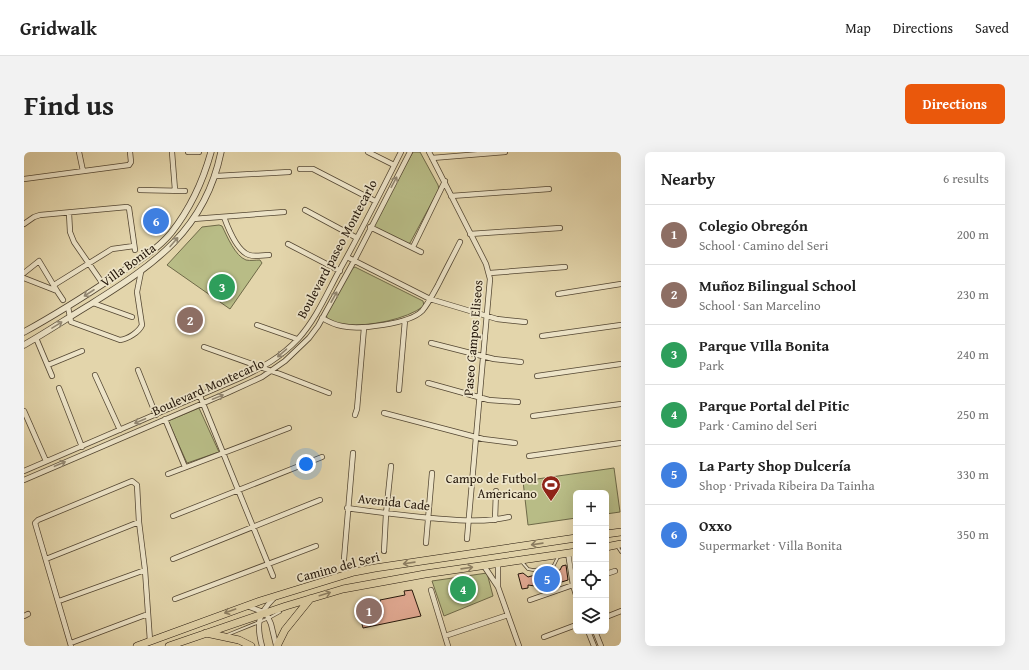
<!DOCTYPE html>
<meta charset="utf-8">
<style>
body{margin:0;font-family:"Gentium Book Plus",serif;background:#f2f2f2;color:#222}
.controls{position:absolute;right:12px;bottom:12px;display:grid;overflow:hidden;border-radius:6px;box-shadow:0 4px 16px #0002}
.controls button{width:36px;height:36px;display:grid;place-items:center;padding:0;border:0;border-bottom:1px solid #e0e0e0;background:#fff;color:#222;font:20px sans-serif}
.you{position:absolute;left:282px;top:312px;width:14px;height:14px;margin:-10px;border:3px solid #fff;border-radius:50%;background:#1a73e8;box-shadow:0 0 0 6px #1a73e833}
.badge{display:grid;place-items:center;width:26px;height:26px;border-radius:50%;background:#ea580c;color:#fff;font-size:13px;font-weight:700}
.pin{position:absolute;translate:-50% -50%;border:2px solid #fff;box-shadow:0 1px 4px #0006}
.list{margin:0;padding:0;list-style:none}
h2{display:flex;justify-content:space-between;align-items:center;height:52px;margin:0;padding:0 16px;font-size:17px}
h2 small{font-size:13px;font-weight:400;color:#767676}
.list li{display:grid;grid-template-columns:26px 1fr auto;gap:12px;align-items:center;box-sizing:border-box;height:60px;padding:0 16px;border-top:1px solid #e0e0e0}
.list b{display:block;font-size:15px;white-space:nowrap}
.list p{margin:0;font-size:13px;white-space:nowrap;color:#767676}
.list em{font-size:13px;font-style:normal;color:#767676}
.icon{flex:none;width:22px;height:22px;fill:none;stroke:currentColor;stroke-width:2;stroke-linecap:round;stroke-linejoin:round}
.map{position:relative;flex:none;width:597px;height:494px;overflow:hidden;border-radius:6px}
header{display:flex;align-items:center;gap:24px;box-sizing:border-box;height:56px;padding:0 20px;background:#fff;border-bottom:1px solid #e0e0e0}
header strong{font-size:19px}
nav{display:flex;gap:22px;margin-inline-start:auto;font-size:14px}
.intro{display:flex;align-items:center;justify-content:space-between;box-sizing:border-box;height:96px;padding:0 24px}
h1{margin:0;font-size:28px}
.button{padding:10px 18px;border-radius:6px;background:#ea580c;color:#fff;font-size:14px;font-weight:700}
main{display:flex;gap:24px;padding:0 24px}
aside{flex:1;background:#fff;border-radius:6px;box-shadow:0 4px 16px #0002}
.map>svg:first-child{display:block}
</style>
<header>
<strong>Gridwalk</strong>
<nav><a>Map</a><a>Directions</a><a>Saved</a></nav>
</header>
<div class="intro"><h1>Find us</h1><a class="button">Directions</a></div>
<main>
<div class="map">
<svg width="597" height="494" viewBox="0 0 597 494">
<rect width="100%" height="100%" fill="#e3d5ab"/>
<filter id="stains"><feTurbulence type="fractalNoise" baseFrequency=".005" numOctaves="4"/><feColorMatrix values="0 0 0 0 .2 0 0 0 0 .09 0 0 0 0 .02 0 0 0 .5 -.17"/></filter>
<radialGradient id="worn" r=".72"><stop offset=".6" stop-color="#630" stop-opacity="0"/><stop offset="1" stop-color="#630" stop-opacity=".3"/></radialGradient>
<!-- green -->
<path fill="#b8bc86" stroke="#6e6948" d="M389,0H396L414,33L415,37L386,91L383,92L350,76L349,72Z
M195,73L198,74C203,84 211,104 222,108C226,109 232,108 236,108L238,111L206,157L143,113L178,75Z
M331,115L399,149L400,154C381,168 346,174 322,173C316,173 310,170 304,168L302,163L327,117Z
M175,256L195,300L163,311L144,269Z
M590,316L596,360L582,362V341H552V366L504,373L499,329Z
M463,421L469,444L420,464L408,429Z"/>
<!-- building -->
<path fill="#e4ab95" stroke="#23160a" d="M542,413L544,428L515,437L511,434L504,433V436L498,437L494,422L499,421L504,425L511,423V425L536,418L538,414Z
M388,438L397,464L339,476L337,468L359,463L356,448L381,443L380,439Z"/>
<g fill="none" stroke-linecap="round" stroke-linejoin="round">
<defs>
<path id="service" d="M593,394L597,400
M498,410L504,417L509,418L527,416L530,413L534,405
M203,483L245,466L256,460"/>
<path id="minor" d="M55,0L59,19
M148,0L151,38
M164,0H175
M344,0L370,13
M405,0L462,112L466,127L443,387
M408,6L481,0
M276,17H289L351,49
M192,24L265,20
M0,27L105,13L107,10L106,0
M116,38L161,39
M427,44L525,37
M281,58L333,86
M45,61L46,80L50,90L79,132
M200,65C204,76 213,99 225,103C231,105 238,103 245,103
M169,67L260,60
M0,72L10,65L16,63L103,55L105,56L111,98
M346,75L397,100
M446,82L536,76
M264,92L316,119
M389,95L421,29
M323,105L406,147L473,167L501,170
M0,121L15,109L33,139
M466,121L541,115
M0,126L33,139L39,148
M30,133L88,97L110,94
M534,142L597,132
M69,151L108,165
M44,155L47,170L96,188C104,187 115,180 118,173L113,140L117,120
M298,166C305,170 311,173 318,174C335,178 385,172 398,159C404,152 409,142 414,133C421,119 429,104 436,90
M233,173L273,187
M518,184L597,173
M12,186L28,224
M407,191L470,207L497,210
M180,195L256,222L305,241
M24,213L58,199
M114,218L132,263
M71,223L96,278
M513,224L597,212
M404,231L465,248L494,250
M35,236L58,295
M375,238L381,168
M176,244L249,424
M0,259L22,309
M360,261L459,287L491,291
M331,263L333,257L340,176
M509,264L597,252
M141,267L161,315
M505,304L597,291
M0,319L216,226C239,215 256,206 274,187C292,167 302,143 315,119C337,80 357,40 377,0
M144,322L265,276
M0,328L203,241L238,225L261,209L285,186L294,174L330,109L386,0
M323,356C351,360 378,363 406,366C433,368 459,371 485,365
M149,364L298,305
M471,368L472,339
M402,391L408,321
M360,399L362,362L367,314
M549,400L552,421
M544,401L549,433L552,443
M22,407L115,370
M149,407L296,348
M320,407L329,301
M474,411V435
M460,414L474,435L495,494
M582,422L591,419
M407,438L424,494
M151,447L292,394
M506,448L549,433L552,430
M35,449L121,418
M223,454L242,461L247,472L252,493
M0,464L4,462
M582,465L597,459
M564,479L570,494
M571,479L577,494
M421,484L484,463
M520,485L552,473
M47,491L124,462
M47,494L11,371L14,368L108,329L113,333L115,370L121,418L126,489
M238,494C232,472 234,462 250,446"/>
<path id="tertiary" d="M0,180C31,163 61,144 91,124C110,112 132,99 147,81C166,57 179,29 187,0
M0,193C23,180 45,165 67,152C131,112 181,78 197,0"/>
<path id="primary" d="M582,382L597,380
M582,395L597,392
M182,481L215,488L227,494
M113,494L236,449L330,420L351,416L552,386
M145,494L262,454L319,437L401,422L552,400
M253,494L261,478L286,447"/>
</defs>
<!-- service casing -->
<use href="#service" stroke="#534632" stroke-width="3.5"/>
<!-- minor casing -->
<use href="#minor" stroke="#534632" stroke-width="6"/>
<!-- tertiary casing -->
<use href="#tertiary" stroke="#534632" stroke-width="7"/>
<!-- primary casing -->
<use href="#primary" stroke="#23160a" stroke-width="8"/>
<!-- service -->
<use href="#service" stroke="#ede4c8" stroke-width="2"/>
<!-- minor -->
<use href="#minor" stroke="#ede4c8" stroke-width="4.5"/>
<!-- tertiary -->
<use href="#tertiary" stroke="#ede4c8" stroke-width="5.5"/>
<!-- primary -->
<use href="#primary" stroke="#e3d5ab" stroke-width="7"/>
</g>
<!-- one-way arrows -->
<defs><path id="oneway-shaft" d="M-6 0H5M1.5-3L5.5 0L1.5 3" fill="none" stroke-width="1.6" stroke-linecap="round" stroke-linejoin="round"/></defs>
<g stroke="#928772">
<use href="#oneway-shaft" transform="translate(370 30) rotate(-62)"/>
<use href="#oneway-shaft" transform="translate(150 90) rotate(-49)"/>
<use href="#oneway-shaft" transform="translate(65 141) rotate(147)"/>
<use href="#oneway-shaft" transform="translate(310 145) rotate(-61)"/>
<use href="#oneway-shaft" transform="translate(33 173) rotate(-32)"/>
<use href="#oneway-shaft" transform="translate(258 201) rotate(139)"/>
<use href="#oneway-shaft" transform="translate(194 245) rotate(-22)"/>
<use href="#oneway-shaft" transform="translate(116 269) rotate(157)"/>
<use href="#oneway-shaft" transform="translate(36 312) rotate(-23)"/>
</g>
<g stroke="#8d7f63">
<use href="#oneway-shaft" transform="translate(513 392) rotate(172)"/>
<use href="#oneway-shaft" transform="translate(385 411) rotate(172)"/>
<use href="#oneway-shaft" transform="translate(443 416) rotate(-8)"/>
<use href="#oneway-shaft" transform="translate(301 442) rotate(-17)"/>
<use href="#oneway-shaft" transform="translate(206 459) rotate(160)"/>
</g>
<!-- icons -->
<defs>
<symbol id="stadium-pin" viewBox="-11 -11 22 30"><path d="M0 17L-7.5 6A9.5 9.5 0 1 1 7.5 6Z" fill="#8f2418" stroke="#ede4c8"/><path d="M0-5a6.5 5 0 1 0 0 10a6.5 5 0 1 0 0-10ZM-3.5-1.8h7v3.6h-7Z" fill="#fff"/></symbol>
</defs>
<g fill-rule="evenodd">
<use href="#stadium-pin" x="516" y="322" width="22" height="30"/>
</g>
<g text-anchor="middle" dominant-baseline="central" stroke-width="3.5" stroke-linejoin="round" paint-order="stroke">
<!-- street labels -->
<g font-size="13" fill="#23160a" stroke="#ede4c8">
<text transform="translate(313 97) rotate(-62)">Boulevard paseo Montecarlo</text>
<text transform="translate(104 113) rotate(-36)">Villa Bonita</text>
<text transform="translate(449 186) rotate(-85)">Paseo Campos Eliseos</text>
<text transform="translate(184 235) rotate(-24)">Boulevard Montecarlo</text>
<text transform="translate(370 350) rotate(6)">Avenida Cade</text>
<text transform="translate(314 415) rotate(-15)">Camino del Seri</text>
</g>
<!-- poi labels -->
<g font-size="13" fill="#23160a" stroke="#ede4c8" text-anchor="end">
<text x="513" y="326">Campo de Futbol<tspan x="513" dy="15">Americano</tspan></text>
</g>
</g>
<rect width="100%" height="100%" filter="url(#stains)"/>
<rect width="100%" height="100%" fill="url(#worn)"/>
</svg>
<div class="controls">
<button>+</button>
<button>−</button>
<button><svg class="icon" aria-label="locate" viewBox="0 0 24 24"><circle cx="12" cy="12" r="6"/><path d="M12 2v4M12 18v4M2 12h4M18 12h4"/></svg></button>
<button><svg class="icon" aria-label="layers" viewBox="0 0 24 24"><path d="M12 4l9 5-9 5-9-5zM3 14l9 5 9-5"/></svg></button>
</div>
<div class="you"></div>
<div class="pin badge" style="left:345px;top:459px;background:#8d6e63">1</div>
<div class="pin badge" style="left:166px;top:168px;background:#8d6e63">2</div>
<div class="pin badge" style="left:198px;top:135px;background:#2e9e5b">3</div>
<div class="pin badge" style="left:439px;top:437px;background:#2e9e5b">4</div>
<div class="pin badge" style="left:523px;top:427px;background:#3f7fe0">5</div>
<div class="pin badge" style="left:132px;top:69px;background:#3f7fe0">6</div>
</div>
<aside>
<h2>Nearby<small>6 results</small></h2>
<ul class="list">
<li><span class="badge" style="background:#8d6e63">1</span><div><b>Colegio Obregón</b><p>School · Camino del Seri</p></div><em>200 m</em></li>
<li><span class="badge" style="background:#8d6e63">2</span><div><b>Muñoz Bilingual School</b><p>School · San Marcelino</p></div><em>230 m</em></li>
<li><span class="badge" style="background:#2e9e5b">3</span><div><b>Parque VIlla Bonita</b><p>Park</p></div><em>240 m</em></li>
<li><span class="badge" style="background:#2e9e5b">4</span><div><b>Parque Portal del Pitic</b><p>Park · Camino del Seri</p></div><em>250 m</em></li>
<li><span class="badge" style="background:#3f7fe0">5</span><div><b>La Party Shop Dulcería</b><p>Shop · Privada Ribeira Da Tainha</p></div><em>330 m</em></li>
<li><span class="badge" style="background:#3f7fe0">6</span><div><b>Oxxo</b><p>Supermarket · Villa Bonita</p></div><em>350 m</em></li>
</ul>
</aside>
</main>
